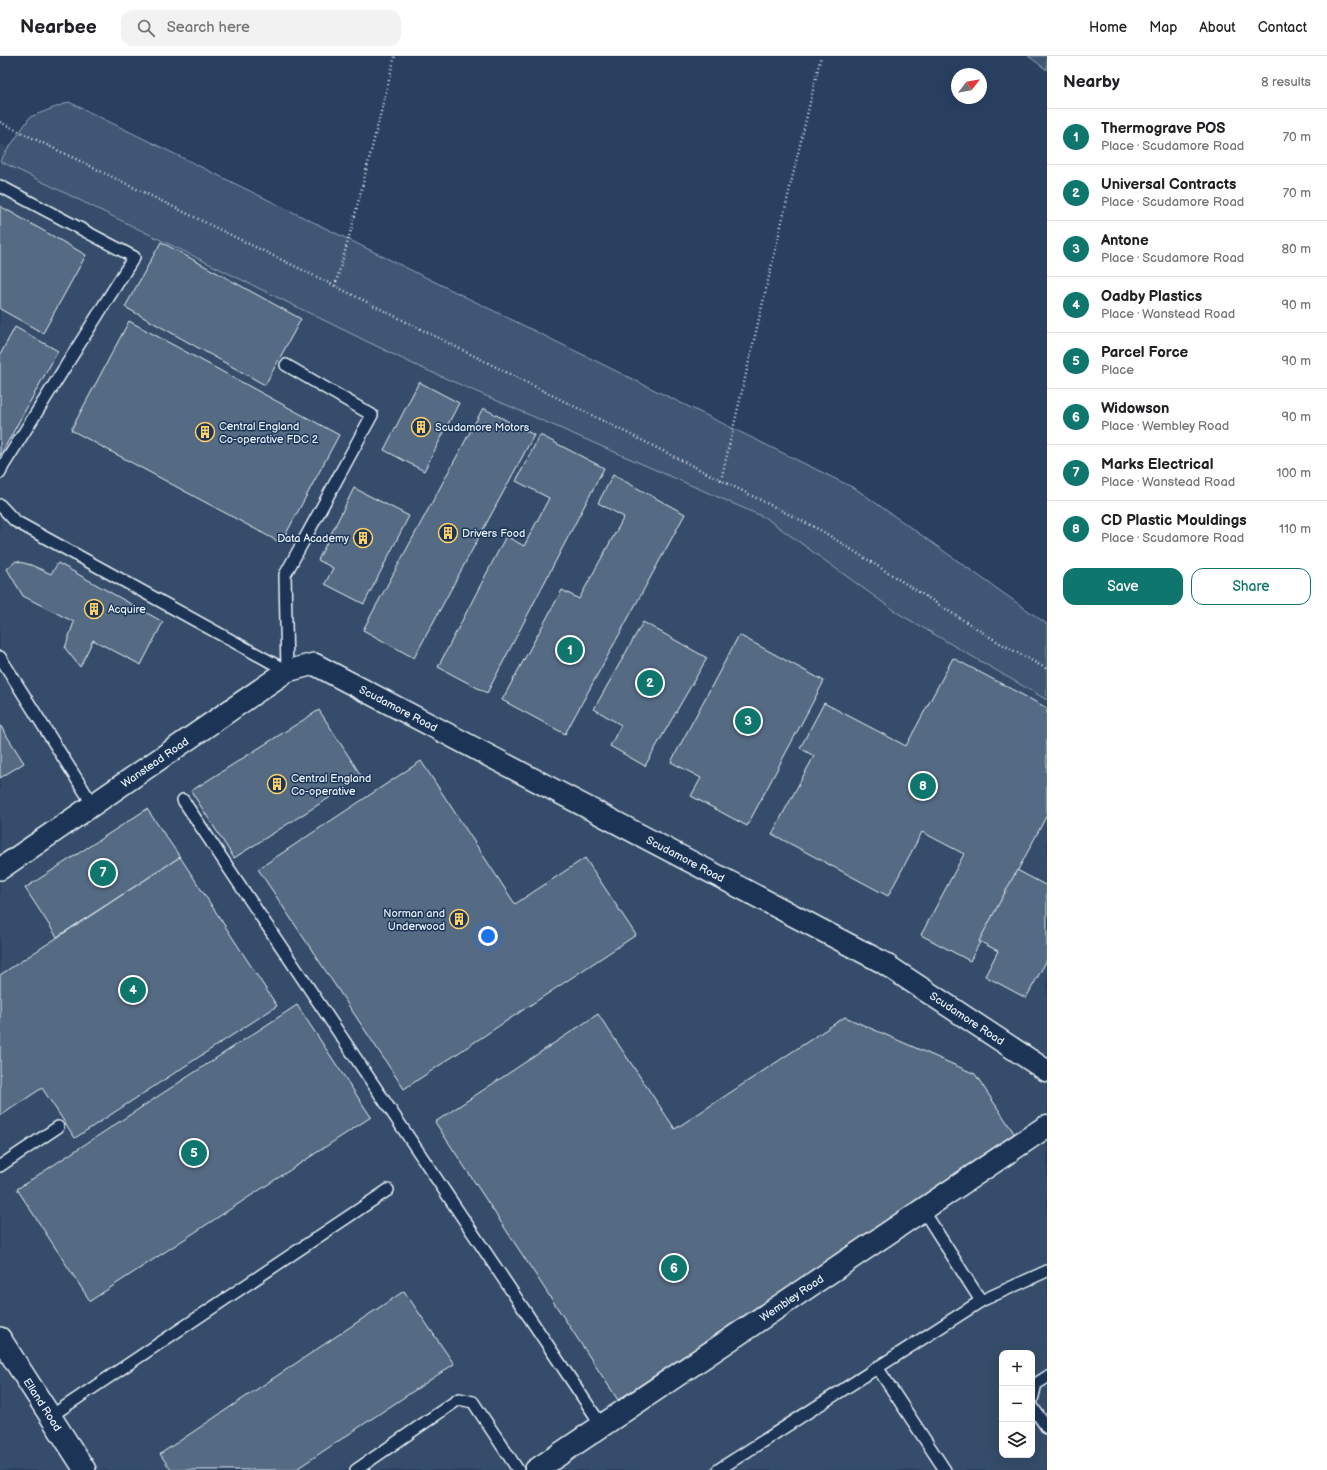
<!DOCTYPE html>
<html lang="en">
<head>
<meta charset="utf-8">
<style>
  body { margin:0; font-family:"Balsamiq Sans",sans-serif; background:#f2f2f2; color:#202124 }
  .controls { position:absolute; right:12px; bottom:12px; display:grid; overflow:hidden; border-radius:8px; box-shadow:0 4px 16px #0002 }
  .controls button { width:36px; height:36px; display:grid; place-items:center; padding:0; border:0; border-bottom:1px solid #e0e0e0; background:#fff; color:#202124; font:20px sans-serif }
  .compass { position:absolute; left:951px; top:12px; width:36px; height:36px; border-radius:50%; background:#fff; box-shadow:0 4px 16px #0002; rotate:59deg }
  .you { position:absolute; left:488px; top:880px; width:14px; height:14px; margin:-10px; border:3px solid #fff; border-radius:50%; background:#1a73e8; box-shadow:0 0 0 6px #1a73e833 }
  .badge { display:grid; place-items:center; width:26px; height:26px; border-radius:50%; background:#0f766e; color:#fff; font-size:13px; font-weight:700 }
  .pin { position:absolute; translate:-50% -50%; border:2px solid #fff; box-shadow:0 1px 4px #0006 }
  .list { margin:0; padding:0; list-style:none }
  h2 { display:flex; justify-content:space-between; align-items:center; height:52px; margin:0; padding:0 16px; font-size:17px }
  h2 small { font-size:13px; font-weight:400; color:#757577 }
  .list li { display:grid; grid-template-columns:26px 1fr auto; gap:12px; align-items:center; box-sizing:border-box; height:56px; padding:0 16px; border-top:1px solid #e0e0e0 }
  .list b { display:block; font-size:15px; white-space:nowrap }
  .list p { margin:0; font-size:13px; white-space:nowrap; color:#757577 }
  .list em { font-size:13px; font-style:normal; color:#757577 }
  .actions { display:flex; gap:8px; padding:12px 16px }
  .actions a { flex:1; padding:9px 0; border:1px solid #0f766e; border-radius:12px; text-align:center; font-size:14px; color:#0f766e }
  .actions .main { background:#0f766e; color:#fff }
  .icon { flex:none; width:22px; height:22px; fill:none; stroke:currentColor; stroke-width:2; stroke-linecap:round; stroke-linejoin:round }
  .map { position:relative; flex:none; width:1047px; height:1414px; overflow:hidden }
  header { display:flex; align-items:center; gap:24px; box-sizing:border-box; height:56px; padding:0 20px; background:#fff; border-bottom:1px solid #e0e0e0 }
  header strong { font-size:19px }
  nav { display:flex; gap:22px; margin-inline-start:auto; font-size:14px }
  .search { width:280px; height:36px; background:#f2f2f2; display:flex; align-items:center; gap:10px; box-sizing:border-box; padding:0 14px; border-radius:12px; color:#757577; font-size:15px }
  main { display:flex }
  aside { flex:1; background:#fff }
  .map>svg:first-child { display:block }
</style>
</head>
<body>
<header>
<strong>Nearbee</strong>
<div class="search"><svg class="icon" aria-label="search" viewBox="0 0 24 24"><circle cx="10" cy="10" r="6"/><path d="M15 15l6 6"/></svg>Search here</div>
<nav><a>Home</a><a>Map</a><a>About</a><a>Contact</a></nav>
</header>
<main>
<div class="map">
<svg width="1047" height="1414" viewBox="0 0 1047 1414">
  <rect width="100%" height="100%" fill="#294061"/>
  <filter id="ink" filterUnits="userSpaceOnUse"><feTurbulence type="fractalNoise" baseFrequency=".025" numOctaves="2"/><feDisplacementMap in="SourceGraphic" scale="8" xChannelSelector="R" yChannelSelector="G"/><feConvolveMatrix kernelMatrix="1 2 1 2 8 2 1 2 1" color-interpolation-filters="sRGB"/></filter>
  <g filter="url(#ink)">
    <!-- built -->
    <path fill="#364d6b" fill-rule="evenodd" d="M0,88L766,462L1047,638V1414H0ZM1002,1297H1032V1399H1002Z"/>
    <!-- green -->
    <g fill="#415774" stroke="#94a4b6">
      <path d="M1028,0H1047V14Z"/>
      <path d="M69,46L856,433L1047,568V644L896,556L766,462L415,309L0,105L30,61Z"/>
    </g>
    <!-- building -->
    <g fill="#556a83" stroke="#e8f1f8">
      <path d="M0,150L86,199L43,277L0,253Z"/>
      <path d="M161,186L301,263L265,329L125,251Z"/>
      <path d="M129,265L339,379L281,487L71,374Z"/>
      <path d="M15,271L58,295L0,400V299Z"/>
      <path d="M419,326L459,347L424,415L384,394Z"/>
      <path d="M483,352L534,379L414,602L363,574Z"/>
      <path d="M540,379L604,412L487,637L438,611L506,480L524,490L549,442L516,425Z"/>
      <path d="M613,419L685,458L565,678L502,644L562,534L579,543L624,461L598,447Z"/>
      <path d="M354,432L409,460L364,548L325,528L333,512L318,504Z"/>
      <path d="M16,505L31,509L51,518L58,507L163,566L141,609L93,584L80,611L65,592L74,566L23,540L7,513Z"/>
      <path d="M643,566L707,602L645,710L610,690L621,669L594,653Z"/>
      <path d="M739,579L824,625L747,770L691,740L701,722L671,706Z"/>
      <path d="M953,602L1047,652V759L970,905L921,879L964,798L922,776L888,840L772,778L814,700L800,692L824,647L906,690Z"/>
      <path d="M319,654L362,721L234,802L191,735Z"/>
      <path d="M0,669L24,707L0,722Z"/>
      <path d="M421,705L515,848L585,802L636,879L404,1033L258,813Z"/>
      <path d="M147,753L180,801L57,881L25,832Z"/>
      <path d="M180,801L277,950L75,1082L42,1032L0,1060V919Z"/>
      <path d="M1017,814L1047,830V904L1026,942L985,920L998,895L979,885Z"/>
      <path d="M297,949L371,1061L90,1245L17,1133Z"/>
      <path d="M598,958L675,1073L845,961L975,1018L1016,1080L618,1344L435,1066Z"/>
      <path d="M404,1235L454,1308L295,1414H171L160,1398Z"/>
    </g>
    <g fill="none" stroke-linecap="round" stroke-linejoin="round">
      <!-- service casing -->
      <g stroke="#e8f1f8" stroke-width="14">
        <g id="service">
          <path d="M0,130L134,201L3,410L0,417"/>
          <path d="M286,309L372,359L285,519L287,615"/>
          <path d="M0,449L15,465L287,615"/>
          <path d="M0,601L93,749"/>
          <path d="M183,744L602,1370"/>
          <path d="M0,1110L58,1071"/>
          <path d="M923,1154L981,1245"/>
          <path d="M877,1311L945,1414"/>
          <path d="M1032,1344L1036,1328L1047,1321"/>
          <path d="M1032,1350L1047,1372"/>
          <path d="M51,1360L388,1134"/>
          <path d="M356,1414L459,1343L473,1346L518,1414"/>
          <path d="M718,1414L981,1245L1047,1215"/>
        </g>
      </g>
      <!-- minor casing -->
      <g stroke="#e8f1f8" stroke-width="24">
        <g id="minor">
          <path id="s1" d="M0,813L287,615L314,608L882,906L1047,1015"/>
          <path id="s2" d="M0,1282L85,1414"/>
        </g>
      </g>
      <!-- tertiary casing -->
      <g stroke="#e8f1f8" stroke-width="25">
        <g id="tertiary">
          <path id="s3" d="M536,1414L1047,1070"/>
        </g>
      </g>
      <!-- path -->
      <g stroke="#e8f1f8" stroke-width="2.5" stroke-dasharray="1 3" stroke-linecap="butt">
        <path d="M0,66L335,230L822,475L998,586L1047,613"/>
        <path d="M335,230L353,167L395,0"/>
        <path d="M721,424L821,0"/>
      </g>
      <!-- service -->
      <use href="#service" stroke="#1d3557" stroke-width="11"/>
      <!-- minor -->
      <use href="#minor" stroke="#1d3557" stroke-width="21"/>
      <!-- tertiary -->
      <use href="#tertiary" stroke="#1d3557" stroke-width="22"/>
    </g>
  </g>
  <!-- icons -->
  <defs>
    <g id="building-ring" transform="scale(1)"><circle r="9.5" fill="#1d3557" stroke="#ffd166" stroke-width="1.5"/><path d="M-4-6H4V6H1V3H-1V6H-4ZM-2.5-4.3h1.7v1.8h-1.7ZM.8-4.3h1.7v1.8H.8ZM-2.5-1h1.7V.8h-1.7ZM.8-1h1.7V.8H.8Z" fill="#ffd166"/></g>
  </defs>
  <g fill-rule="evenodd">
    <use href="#building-ring" x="421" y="371"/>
    <use href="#building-ring" x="205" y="376"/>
    <use href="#building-ring" x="448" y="477"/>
    <use href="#building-ring" x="363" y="482"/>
    <use href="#building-ring" x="94" y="553"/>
    <use href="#building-ring" x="277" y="728"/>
    <use href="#building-ring" x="459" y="863"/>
  </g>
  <g text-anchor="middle" stroke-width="3" stroke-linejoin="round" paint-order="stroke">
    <!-- poi labels -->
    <g font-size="11" fill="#e8f1f8" stroke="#1d3557" text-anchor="start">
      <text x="219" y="374">Central England<tspan x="219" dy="13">Co-operative FDC 2</tspan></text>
      <text x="435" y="375">Scudamore Motors</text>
      <text x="462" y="481">Drivers Food</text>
      <text x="349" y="486" text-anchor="end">Data Academy</text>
      <text x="108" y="557">Acquire</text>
      <text x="291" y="726">Central England<tspan x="291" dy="13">Co-operative</tspan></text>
      <text x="445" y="861" text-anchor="end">Norman and<tspan x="445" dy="13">Underwood</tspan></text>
    </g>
    <!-- street labels -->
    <g font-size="11" fill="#e8f1f8" stroke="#1d3557">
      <text dy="4" stroke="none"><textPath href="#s1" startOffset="472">Scudamore Road</textPath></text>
      <text dy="4" stroke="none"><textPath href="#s1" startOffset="188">Wanstead Road</textPath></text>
      <text dy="4" stroke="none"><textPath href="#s1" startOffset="796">Scudamore Road</textPath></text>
      <text dy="4" stroke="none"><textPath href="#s1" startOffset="1120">Scudamore Road</textPath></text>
      <text dy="4" stroke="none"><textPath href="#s3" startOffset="308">Wembley Road</textPath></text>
      <text dy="4" stroke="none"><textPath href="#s2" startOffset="79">Elland Road</textPath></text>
    </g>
  </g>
</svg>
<div class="controls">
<button>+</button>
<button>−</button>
<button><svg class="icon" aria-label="layers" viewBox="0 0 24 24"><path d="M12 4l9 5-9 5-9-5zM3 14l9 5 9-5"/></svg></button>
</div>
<svg class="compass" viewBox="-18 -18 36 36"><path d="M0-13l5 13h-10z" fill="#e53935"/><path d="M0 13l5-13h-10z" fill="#757577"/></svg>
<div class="you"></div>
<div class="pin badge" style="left:570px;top:594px">1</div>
<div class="pin badge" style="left:650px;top:627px">2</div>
<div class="pin badge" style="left:748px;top:665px">3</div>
<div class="pin badge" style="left:133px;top:934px">4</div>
<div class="pin badge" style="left:194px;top:1097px">5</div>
<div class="pin badge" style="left:674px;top:1212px">6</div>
<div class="pin badge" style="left:103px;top:817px">7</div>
<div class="pin badge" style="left:923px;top:730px">8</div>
</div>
<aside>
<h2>Nearby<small>8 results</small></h2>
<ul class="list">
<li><span class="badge">1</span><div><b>Thermograve POS</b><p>Place · Scudamore Road</p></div><em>70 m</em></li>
<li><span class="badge">2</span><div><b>Universal Contracts</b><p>Place · Scudamore Road</p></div><em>70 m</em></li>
<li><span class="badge">3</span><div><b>Antone</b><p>Place · Scudamore Road</p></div><em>80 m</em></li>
<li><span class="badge">4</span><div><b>Oadby Plastics</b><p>Place · Wanstead Road</p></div><em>90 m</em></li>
<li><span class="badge">5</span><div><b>Parcel Force</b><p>Place</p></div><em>90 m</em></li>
<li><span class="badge">6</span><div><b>Widowson</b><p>Place · Wembley Road</p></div><em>90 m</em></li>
<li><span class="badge">7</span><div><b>Marks Electrical</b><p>Place · Wanstead Road</p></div><em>100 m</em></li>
<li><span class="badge">8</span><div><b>CD Plastic Mouldings</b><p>Place · Scudamore Road</p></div><em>110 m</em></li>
</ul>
<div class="actions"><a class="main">Save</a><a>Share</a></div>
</aside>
</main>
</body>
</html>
